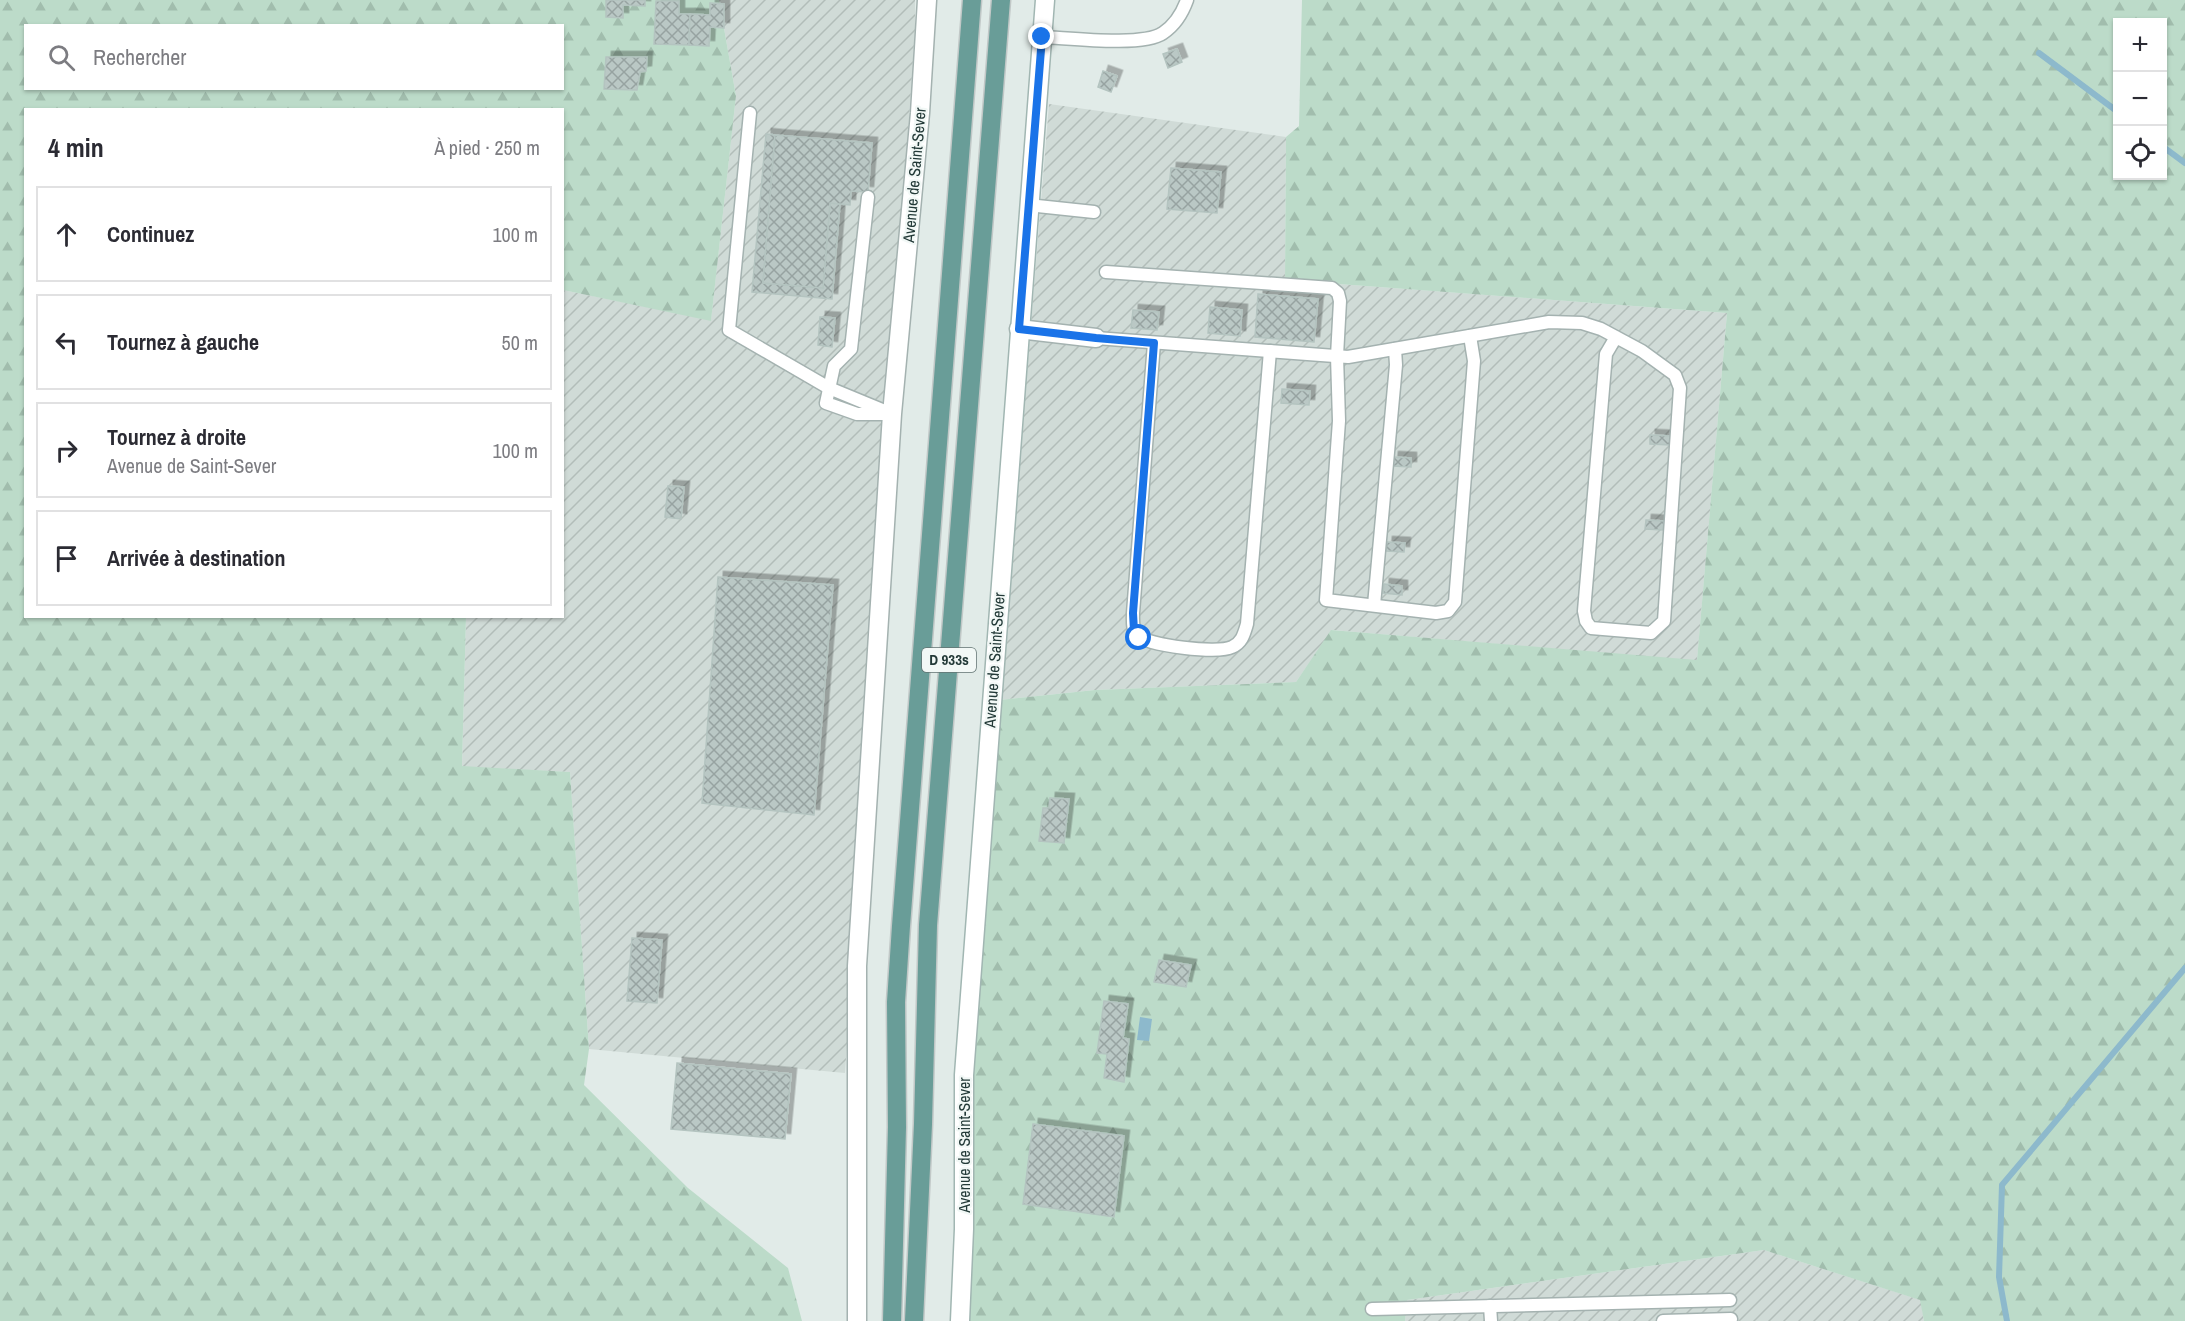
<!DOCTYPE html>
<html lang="fr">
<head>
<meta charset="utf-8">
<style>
  body { margin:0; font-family:"Archivo Narrow",sans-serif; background:#f2f2f3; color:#2b2b33 }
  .controls { position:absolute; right:18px; top:18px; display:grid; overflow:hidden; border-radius:0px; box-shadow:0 2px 4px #0004 }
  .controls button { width:54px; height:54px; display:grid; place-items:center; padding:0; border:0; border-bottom:2px solid #e1e1e2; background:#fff; color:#2b2b33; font:30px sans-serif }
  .stop { position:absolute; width:18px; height:18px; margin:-14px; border:4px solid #1a73e8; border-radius:50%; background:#fff }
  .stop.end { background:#1a73e8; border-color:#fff; box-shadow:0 2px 6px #0008 }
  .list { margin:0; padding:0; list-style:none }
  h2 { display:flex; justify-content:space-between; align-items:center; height:78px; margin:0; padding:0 24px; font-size:26px }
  h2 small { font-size:20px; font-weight:400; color:#7c7c81 }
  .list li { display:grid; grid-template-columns:39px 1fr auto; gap:18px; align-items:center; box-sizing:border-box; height:96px; margin:0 12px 12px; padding:0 12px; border:2px solid #e1e1e2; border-radius:0px }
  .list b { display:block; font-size:22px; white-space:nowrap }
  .list p { margin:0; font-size:20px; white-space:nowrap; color:#7c7c81 }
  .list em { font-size:20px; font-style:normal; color:#7c7c81 }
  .icon { flex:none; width:33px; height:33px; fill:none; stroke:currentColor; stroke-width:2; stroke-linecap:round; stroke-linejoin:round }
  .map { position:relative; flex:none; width:2185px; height:1321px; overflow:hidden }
  .search { position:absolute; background:#fff; box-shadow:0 2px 4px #0004; left:24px; top:24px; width:540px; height:66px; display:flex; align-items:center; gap:15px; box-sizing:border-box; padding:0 21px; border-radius:0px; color:#7c7c81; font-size:22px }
  .panel { position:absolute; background:#fff; box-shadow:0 2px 4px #0004; left:24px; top:108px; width:540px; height:510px; border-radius:0px }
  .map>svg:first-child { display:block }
</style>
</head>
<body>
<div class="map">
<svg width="2185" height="1321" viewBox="0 0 2185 1321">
  <defs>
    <pattern id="industrial-furrows" width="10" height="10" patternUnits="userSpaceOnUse" patternTransform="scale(1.5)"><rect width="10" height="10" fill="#d0dbd7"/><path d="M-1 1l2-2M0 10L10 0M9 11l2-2" fill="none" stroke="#b2bdb9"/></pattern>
    <pattern id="forest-firs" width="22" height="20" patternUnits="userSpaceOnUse" patternTransform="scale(1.5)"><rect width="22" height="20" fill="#bcdbc9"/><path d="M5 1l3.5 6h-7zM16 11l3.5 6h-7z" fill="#a1bdad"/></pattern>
    <pattern id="building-cross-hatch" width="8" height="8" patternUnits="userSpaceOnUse" patternTransform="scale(1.5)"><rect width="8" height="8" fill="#bac8c5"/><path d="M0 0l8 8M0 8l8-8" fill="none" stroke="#97a3a1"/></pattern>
    <filter id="shadow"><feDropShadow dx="5.5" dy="-5.5" stdDeviation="0" flood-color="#0004"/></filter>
  </defs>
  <rect width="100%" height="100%" fill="#e1ebe8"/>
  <!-- industrial -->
  <g fill="url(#industrial-furrows)">
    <path d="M719,0H915V29L845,1073L589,1049L570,772L462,767L466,617L562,616L563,290L711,320L736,96Z"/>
    <path d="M1049,104L1286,137L1285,280L1727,313L1697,661L1332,630L1296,682L1095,690L1000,700Z"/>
    <path d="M1764,1250L1921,1300L1924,1321H1405L1407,1300Z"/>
  </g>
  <!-- forest -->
  <g fill="url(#forest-firs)" fill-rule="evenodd">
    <path d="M0,0H719L736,96L711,321L563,290L562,110H26V616L466,617L462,766L570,772L589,1049L584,1085L688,1188L788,1268L802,1321H0ZM26,26H562V88H26Z"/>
    <path d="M1302,0H2185V1321H1924L1920,1300L1764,1250L1407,1300L1405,1321H956L969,1115L1000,700L1095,690L1296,682L1331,630L1697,660L1727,313L1285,280L1286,137L1299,126ZM2118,22H2162V176H2118Z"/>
  </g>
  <!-- water -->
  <path fill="#8db9cc" d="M1140,1017L1152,1019L1149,1041L1137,1040Z"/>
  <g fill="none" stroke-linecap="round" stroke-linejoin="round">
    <!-- stream -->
    <g stroke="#8db9cc" stroke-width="6">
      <path d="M2039,53L2118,112"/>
      <path d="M2162,146L2185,163"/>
      <path d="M2007,1321L1999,1277L2002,1185L2185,968"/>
    </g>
  </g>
  <!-- building -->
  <g fill="url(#building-cross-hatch)" stroke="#b4c4c0" stroke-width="1.5" filter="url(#shadow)">
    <path d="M606,0H645V6L623,5V18L606,17Z"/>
    <path d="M656,1H679V14H690L689,45L654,44Z"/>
    <path d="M710,3L724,4V28L710,27L709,46L689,45L690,14L710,15Z"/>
    <path d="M1177,49L1182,62L1168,68L1163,54Z"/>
    <path d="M606,57H647L646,71L640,72L637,90L604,89Z"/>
    <path d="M1103,71L1117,76L1111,92L1098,87Z"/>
    <path d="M766,134L775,135L763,283L823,288L830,203L840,204L832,299L752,292Z"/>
    <path d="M775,135L872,143L868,192L851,191L850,205L830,203L823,288L763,283Z"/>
    <path d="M1171,168L1221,172L1217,213L1167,209Z"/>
    <path d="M1258,294L1318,299L1314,342L1255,337Z"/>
    <path d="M1210,307L1242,310L1240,336L1208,333Z"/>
    <path d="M1133,310L1159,312L1157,330L1131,328Z"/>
    <path d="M820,317L835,318L832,347L818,345Z"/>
    <path d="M1282,389L1310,391L1309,405L1281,403Z"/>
    <path d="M1650,435L1671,436L1670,445L1650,444Z"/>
    <path d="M1393,457L1411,458V467L1392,466Z"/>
    <path d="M668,486L684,487L681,519L665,517Z"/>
    <path d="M1646,520L1664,521L1663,530L1645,529Z"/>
    <path d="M1387,542L1405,543L1404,552L1386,551Z"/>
    <path d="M718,577L833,585L814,815L702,803Z"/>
    <path d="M1384,584L1402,586V595L1383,593Z"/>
    <path d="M1050,798L1069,799L1064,843L1039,841L1043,808H1049Z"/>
    <path d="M632,938L662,940L657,1003L627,1001Z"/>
    <path d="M1159,960L1191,965L1186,987L1154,982Z"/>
    <path d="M1104,1001L1128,1004L1123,1038L1129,1039L1124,1082L1104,1078L1107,1054L1097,1053Z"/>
    <path d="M677,1063L791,1074L785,1139L671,1129Z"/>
    <path d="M1033,1124L1124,1136L1114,1217L1023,1204Z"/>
  </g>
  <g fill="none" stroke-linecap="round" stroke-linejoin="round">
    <!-- lane casing -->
    <g stroke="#a4b2b0" stroke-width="15">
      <g id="lane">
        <path d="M1043,37C1069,38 1143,47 1163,33C1175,25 1182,14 1187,0"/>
        <path d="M750,113L729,330L829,388L892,414"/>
        <path d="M868,197L851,349L834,366L826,403L857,414H888"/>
        <path d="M1028,205L1094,212"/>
        <path d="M1106,272L1332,288L1338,293L1340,301L1337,356L1339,421L1326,600L1436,613L1448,611L1455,602L1474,361L1470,336"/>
        <path d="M1096,338L1348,357L1549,322L1582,323L1601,329L1642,351L1675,375L1680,388L1664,621L1651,633L1591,628L1586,621L1584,611L1606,354L1616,337"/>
        <path d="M1154,343L1133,613C1133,621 1132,629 1137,635C1148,646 1218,654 1232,647C1242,643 1244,634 1247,624L1270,351"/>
        <path d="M1374,605L1396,365L1395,349"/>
        <path d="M1490,1306L1491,1321"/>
        <path d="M1372,1309L1730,1300"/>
        <path d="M1663,1321L1731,1319"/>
      </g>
    </g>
    <!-- street casing -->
    <g stroke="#a4b2b0" stroke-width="21">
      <g id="street">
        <path d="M1019,329L1096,338"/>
        <path d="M857,1321V966L892,414L920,113L927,0"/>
      </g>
    </g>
    <!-- secondary casing -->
    <g stroke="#a1b6b2" stroke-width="21">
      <path id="secondary" d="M960,1321L964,1229V1075L1045,0"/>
    </g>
    <!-- primary casing -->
    <g stroke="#c1c8c7" stroke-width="21">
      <g id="primary">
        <path d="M892,1321L897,1127L896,1002L901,926L972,0"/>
        <path d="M914,1321L923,1124L928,925L1001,0"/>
      </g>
    </g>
    <!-- lane -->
    <use href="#lane" stroke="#fff" stroke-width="12"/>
    <!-- street -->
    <use href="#street" stroke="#fff" stroke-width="18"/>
    <!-- secondary -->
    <use href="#secondary" stroke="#fff" stroke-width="18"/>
    <!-- primary -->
    <use href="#primary" stroke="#699d98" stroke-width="18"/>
  </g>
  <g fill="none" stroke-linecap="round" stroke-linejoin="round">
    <!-- route -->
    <path stroke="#1a73e8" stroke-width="8" d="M1042,37L1019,329L1096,338L1154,343L1133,613L1134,631L1139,638"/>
  </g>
  <g text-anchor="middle" stroke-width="4.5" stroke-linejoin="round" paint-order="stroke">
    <!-- shield labels -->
    <rect fill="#f2f8f6" stroke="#617371" stroke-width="1.5" x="922" y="648" width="54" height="24" rx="4.5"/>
    <g font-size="15" font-weight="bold" fill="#233a38">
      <text x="949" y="665">D 933s</text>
    </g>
    <!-- street labels -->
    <g font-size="16" fill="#233a38" stroke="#f2f8f6">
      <text transform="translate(914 175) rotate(-85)" y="6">Avenue de Saint-Sever</text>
      <text transform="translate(994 660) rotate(-86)" y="6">Avenue de Saint-Sever</text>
      <text transform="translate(964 1145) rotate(-90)" y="6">Avenue de Saint-Sever</text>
    </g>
  </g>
</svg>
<div class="controls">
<button>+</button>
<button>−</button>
<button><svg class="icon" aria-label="locate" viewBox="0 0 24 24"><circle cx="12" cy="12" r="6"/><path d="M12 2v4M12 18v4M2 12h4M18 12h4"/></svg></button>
</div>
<div class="stop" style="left:1139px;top:638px"></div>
<div class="stop end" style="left:1042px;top:37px"></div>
<div class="search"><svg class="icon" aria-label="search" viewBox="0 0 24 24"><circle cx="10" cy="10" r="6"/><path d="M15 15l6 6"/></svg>Rechercher</div>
<section class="panel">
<h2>4 min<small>À pied · 250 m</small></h2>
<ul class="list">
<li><svg class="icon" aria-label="ahead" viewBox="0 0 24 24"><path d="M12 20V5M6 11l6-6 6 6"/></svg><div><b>Continuez</b></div><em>100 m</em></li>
<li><svg class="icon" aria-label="left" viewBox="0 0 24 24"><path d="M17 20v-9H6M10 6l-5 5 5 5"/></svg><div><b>Tournez à gauche</b></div><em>50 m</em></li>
<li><svg class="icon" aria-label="right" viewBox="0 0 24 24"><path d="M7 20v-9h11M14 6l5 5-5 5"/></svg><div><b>Tournez à droite</b><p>Avenue de Saint-Sever</p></div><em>100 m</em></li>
<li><svg class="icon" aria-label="arrive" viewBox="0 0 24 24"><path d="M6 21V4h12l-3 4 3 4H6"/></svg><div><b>Arrivée à destination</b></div></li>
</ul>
</section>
</div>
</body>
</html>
